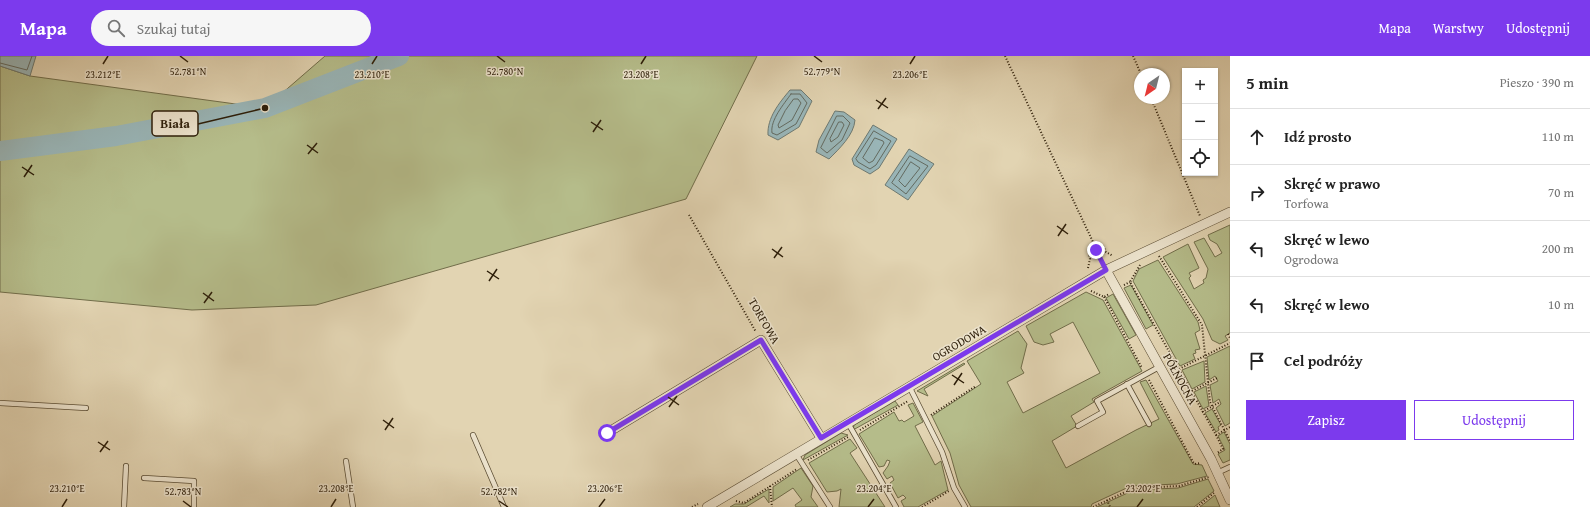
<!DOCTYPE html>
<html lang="pl">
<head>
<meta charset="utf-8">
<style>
  body { margin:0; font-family:"Gentium Book Plus",serif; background:#f6f6f6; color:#222 }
  .controls { position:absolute; right:12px; top:12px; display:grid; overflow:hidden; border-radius:0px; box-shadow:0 1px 3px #0004 }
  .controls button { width:36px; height:36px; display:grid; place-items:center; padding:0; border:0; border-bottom:1px solid #e0e0e0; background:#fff; color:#222; font:20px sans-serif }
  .compass { position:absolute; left:1134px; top:12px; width:36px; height:36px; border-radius:50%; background:#fff; box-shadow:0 1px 3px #0004; rotate:215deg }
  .stop { position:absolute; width:12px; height:12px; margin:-9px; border:3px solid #7c3aed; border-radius:50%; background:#fff }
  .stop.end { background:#7c3aed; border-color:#fff; box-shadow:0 1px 4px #0008 }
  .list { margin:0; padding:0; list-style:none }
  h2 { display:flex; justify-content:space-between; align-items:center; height:52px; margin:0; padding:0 16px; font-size:17px }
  h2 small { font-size:13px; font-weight:400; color:#767676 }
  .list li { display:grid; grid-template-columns:26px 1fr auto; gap:12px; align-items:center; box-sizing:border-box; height:56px; padding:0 16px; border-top:1px solid #e0e0e0 }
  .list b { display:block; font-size:15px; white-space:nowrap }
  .list p { margin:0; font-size:13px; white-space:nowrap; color:#767676 }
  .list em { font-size:13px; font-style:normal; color:#767676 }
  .actions { display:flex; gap:8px; padding:12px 16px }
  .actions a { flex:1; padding:9px 0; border:1px solid #7c3aed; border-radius:0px; text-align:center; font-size:14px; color:#7c3aed }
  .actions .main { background:#7c3aed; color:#fff }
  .icon { flex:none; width:22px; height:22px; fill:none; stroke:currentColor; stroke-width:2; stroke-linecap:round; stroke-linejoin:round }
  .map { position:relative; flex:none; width:1230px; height:451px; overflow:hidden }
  header { display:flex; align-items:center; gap:24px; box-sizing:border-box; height:56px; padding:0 20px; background:#7c3aed; color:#fff }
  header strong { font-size:19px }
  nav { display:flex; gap:22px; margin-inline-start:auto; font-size:14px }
  .search { width:280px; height:36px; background:#f6f6f6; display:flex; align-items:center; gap:10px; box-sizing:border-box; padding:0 14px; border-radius:22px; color:#767676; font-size:15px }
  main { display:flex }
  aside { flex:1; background:#fff }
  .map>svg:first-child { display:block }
</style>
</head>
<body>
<header>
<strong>Mapa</strong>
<div class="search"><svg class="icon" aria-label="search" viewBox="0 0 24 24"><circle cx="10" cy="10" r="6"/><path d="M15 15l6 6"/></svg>Szukaj tutaj</div>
<nav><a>Mapa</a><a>Warstwy</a><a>Udostępnij</a></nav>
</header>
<main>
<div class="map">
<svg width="1230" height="451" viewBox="0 0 1230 451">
  <rect width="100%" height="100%" fill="#e2d4b2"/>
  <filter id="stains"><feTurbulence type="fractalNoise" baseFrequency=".005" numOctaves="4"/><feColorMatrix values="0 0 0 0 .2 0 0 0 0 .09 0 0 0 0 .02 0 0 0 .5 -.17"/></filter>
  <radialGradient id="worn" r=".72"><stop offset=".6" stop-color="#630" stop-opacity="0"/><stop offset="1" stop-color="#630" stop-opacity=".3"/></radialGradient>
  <!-- green -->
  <g fill="#b5bc8a" stroke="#716d4a">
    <path d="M325,0H757L686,143L316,249L192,254L0,236V10L30,20L265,52Z"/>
    <path d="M1230,169V277L1225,280L1228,284L1220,288L1212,284L1203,263L1163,201L1188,188L1199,212L1189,217L1191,220L1189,222L1194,233L1204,227L1203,224L1206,222L1208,213L1194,186L1204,182L1215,201L1222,197L1217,188L1210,184L1208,179Z"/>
    <path d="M1158,204L1198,266L1200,274L1195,277L1200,293L1195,294L1196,297L1193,298L1195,303L1180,310L1133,225L1139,213Z"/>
    <path d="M1131,229L1153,269L1146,273L1124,232Z"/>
    <path d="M1086,236L1103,244L1142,315L1092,343L1094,346L1071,360L1077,370L1052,385L1066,412L1136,374L1159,363L1140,326L1146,324L1193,408L1202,409L1207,420L1177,428L1131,430L1092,448L1091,451H971L959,429L950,397L932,360L981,328L967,305L1018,275L1027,288L1021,312L1024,317L1007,326L1023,357L1100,317L1073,266L1050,278L1054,286L1043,289L1034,286L1026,270Z"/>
    <path d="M1113,238L1136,279L1129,283L1106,242Z"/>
    <path d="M1230,290V367L1225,370L1216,352L1221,348L1219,343L1213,347L1210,329L1218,325L1215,320L1209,324L1207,301Z"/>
    <path d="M1204,305L1205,326L1192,333L1182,314Z"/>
    <path d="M964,307L965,308L924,333L928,340L917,335Z"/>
    <path d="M1206,330L1209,350L1203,353L1194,336Z"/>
    <path d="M895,345L898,349L853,374L854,369Z"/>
    <path d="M913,347L923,366L915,370L935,409L941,405L948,434L918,451H904L901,445L906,442L903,439L898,442L890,427L894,424L892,420L887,423L883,417L888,410L890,405L887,404L884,410L879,411L859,378L894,356L899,365L902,364L904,366L914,360L908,349Z"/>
    <path d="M1212,353L1221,369L1218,371L1219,374L1216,376L1205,357Z"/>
    <path d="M1224,376L1230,388V404L1223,407L1218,398L1225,394L1218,380Z"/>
    <path d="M841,377L848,379L803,404L805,399Z"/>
    <path d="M850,383L857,392L850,397L885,451H839L841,433L837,435L827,436L809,407Z"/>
    <path d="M801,412L813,430L811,441L818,451H796L795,449L802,444L793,432L773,445V431Z"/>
    <path d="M1208,423L1214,435L1194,451H1097L1134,434L1178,432Z"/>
    <path d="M769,433V447L764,440L746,451H730L735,448H744Z"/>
    <path d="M1215,439L1220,451H1200Z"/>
  </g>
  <!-- water -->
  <g fill="#99b5b7" stroke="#6e7971">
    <path d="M0,0H36L30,20L0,10Z"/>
    <path d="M790,34H801L812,45L799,71L778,84L768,79C767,62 779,47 790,34Z"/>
    <path d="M835,55L844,56L855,64C854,79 839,93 829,103L816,96L819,84Z"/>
    <path d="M873,69L897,83L879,112L870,118L854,109L852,103Z"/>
    <path d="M909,93L934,108L908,144L885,129Z"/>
  </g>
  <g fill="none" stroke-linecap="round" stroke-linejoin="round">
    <!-- shore -->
    <g stroke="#636a60" stroke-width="1">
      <path d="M0,7L27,14L32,0"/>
      <path d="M791,38H800L807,47L796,68L777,79L772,77C770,64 784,48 791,38Z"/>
      <path d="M794,43H798L801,47L792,64L779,72L778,69L785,55Z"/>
      <path d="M837,60H843L850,67L842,84L827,97L821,92Z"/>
      <path d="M839,66H842L844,69L838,81L831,86L830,83Z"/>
      <path d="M874,75L891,85L876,109L870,113L858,106L856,103Z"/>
      <path d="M875,82L883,85L884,87L873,105L869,107L863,102Z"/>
      <path d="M910,100L928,110L906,138L892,127Z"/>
      <path d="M911,106L920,112L905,131L899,125Z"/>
    </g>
    <!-- river -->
    <path stroke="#99b5b7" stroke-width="20" d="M0,95L116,80L265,52L399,0"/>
    <!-- service casing -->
    <g stroke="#5a4c33" stroke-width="6">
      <g id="service">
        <path d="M1127,328L1149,368"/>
        <path d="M909,330L942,396L954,432L965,451"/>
        <path d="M0,347L86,352"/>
        <path d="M848,367L896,451"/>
        <path d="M1078,370L1103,356L1097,345L1159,311"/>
        <path d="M473,379L504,451"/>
        <path d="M796,398L830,451"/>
        <path d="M346,405L353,451"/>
        <path d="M1217,417L1230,411"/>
        <path d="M144,422L194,425V451"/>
        <path d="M124,451L126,410"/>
      </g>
    </g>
    <!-- minor casing -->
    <g stroke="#5a4c33" stroke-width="10">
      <g id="minor">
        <path d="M1106,214L1211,403L1230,444"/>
        <path d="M607,377L761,284L821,382"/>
        <path d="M707,451L1106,214L1230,156"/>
      </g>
    </g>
    <!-- path -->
    <g stroke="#2d1e09" stroke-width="2" stroke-dasharray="1 2" stroke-linecap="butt">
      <path d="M1005,0L1102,205"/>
      <path d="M1133,0L1141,18"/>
      <path d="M1151,42L1200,160"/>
      <path d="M689,159L756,276"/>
      <path d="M1159,200L1202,269L1210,346L1230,385"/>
      <path d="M1140,209L1130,226L1216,379L1223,393L1217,397"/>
      <path d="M1088,212L1090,203L1089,199L1103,190L1106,196L1113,200"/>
      <path d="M1124,229L1130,226"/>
      <path d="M1091,235L1104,241L1109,238"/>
      <path d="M1104,241L1142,312"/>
      <path d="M1228,278L1230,282"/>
      <path d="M1179,313L1230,287"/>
      <path d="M1149,324L1193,406L1195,408L1201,407"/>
      <path d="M1192,335L1217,322"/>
      <path d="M1202,356L1220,346"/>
      <path d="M931,359L976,330"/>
      <path d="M860,374L908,345"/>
      <path d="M1216,379L1230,371"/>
      <path d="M808,404L848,381"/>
      <path d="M770,430L772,451"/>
      <path d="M1107,444L1110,451"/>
      <path d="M736,445L744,447L797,413"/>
      <path d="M692,451L698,448"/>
      <path d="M922,451L949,435"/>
      <path d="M1093,451L1134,432L1179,430L1209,421"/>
      <path d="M1197,451L1215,436"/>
    </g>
    <!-- service -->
    <use href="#service" stroke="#ece3cd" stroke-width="4.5"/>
    <!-- minor -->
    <use href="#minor" stroke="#ece3cd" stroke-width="9"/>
  </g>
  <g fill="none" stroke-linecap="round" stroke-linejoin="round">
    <!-- route -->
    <path stroke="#7c3aed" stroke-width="5" d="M607,377L761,284L821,382L1106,214L1096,194"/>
  </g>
  <!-- ticks -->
  <path fill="none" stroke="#2d1e09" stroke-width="1.5" d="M180,0L188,6M497,0L505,6M814,0L822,6M103,8L108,0M372,8L377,0M641,8L646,0M910,8L915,0M876,44L888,52M878,53L886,42M591,66L603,74M593,76L601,64M307,89L318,97M308,98L317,87M22,111L34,119M24,121L32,109M1057,170L1068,178M1058,180L1066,168M772,193L783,201M774,202L782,191M487,215L499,223M489,225L497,213M203,237L214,245M204,247L212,236M952,319L964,327M954,329L962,317M668,341L679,349M669,351L677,340M383,364L394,372M385,374L393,362M98,386L110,394M100,396L108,385M183,445L191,451M499,445L508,451M62,451L67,443M331,451L336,443M599,451L605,443M868,451L874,443M1137,451L1143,443"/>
  <g text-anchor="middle" stroke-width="3" stroke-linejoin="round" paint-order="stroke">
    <!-- street labels -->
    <g font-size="12" fill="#2d1e09" stroke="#ece3cd">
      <text transform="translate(764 265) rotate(60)" y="4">TORFOWA</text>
      <text transform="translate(959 287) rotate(-30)" y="4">OGRODOWA</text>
      <text transform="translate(1180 323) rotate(61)" y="4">PÓŁNOCNA</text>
    </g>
  </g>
  <g font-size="10" text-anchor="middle" fill="#2d1e09" stroke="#ece3cd" stroke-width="3" stroke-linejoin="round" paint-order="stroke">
    <text x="822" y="19">52.779°N</text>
    <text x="188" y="19">52.781°N</text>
    <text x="505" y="19">52.780°N</text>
    <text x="103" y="22">23.212°E</text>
    <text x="372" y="22">23.210°E</text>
    <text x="641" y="22">23.208°E</text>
    <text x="910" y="22">23.206°E</text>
    <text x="67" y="436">23.210°E</text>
    <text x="336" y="436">23.208°E</text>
    <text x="605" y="436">23.206°E</text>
    <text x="874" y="436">23.204°E</text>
    <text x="1143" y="436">23.202°E</text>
    <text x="183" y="439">52.783°N</text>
    <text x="499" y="439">52.782°N</text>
  </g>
  <!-- callouts -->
  <path fill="none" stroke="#2d1e09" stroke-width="1.5" d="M265 52L198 68"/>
  <circle fill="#2d1e09" stroke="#ece3cd" stroke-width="1.5" cx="265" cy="52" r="4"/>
  <rect fill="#ece3cd" stroke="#2d1e09" stroke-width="1.5" x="152" y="55" width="46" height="25" rx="4"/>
  <g font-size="13" text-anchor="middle" font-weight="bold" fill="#2d1e09">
    <text x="175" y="72">Biała</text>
  </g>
  <rect width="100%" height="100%" filter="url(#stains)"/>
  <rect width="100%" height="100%" fill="url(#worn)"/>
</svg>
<div class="controls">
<button>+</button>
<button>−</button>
<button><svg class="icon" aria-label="locate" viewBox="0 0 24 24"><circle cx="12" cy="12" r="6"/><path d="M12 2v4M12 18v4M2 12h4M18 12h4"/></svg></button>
</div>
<svg class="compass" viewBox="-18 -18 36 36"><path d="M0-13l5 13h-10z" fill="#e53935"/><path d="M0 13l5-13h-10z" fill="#767676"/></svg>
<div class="stop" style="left:607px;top:377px"></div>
<div class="stop end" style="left:1096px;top:194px"></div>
</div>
<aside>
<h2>5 min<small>Pieszo · 390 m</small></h2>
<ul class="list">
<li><svg class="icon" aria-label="ahead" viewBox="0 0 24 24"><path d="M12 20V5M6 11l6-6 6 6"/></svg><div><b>Idź prosto</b></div><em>110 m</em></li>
<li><svg class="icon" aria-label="right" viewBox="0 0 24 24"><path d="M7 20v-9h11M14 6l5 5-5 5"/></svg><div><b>Skręć w prawo</b><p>Torfowa</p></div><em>70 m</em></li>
<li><svg class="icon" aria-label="left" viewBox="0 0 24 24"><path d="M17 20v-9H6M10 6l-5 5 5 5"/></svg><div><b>Skręć w lewo</b><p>Ogrodowa</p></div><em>200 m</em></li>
<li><svg class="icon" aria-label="left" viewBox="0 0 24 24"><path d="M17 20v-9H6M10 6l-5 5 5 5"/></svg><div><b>Skręć w lewo</b></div><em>10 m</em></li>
<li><svg class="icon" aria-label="arrive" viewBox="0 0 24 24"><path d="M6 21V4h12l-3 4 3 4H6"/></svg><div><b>Cel podróży</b></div></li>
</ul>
<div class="actions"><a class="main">Zapisz</a><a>Udostępnij</a></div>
</aside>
</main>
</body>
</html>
